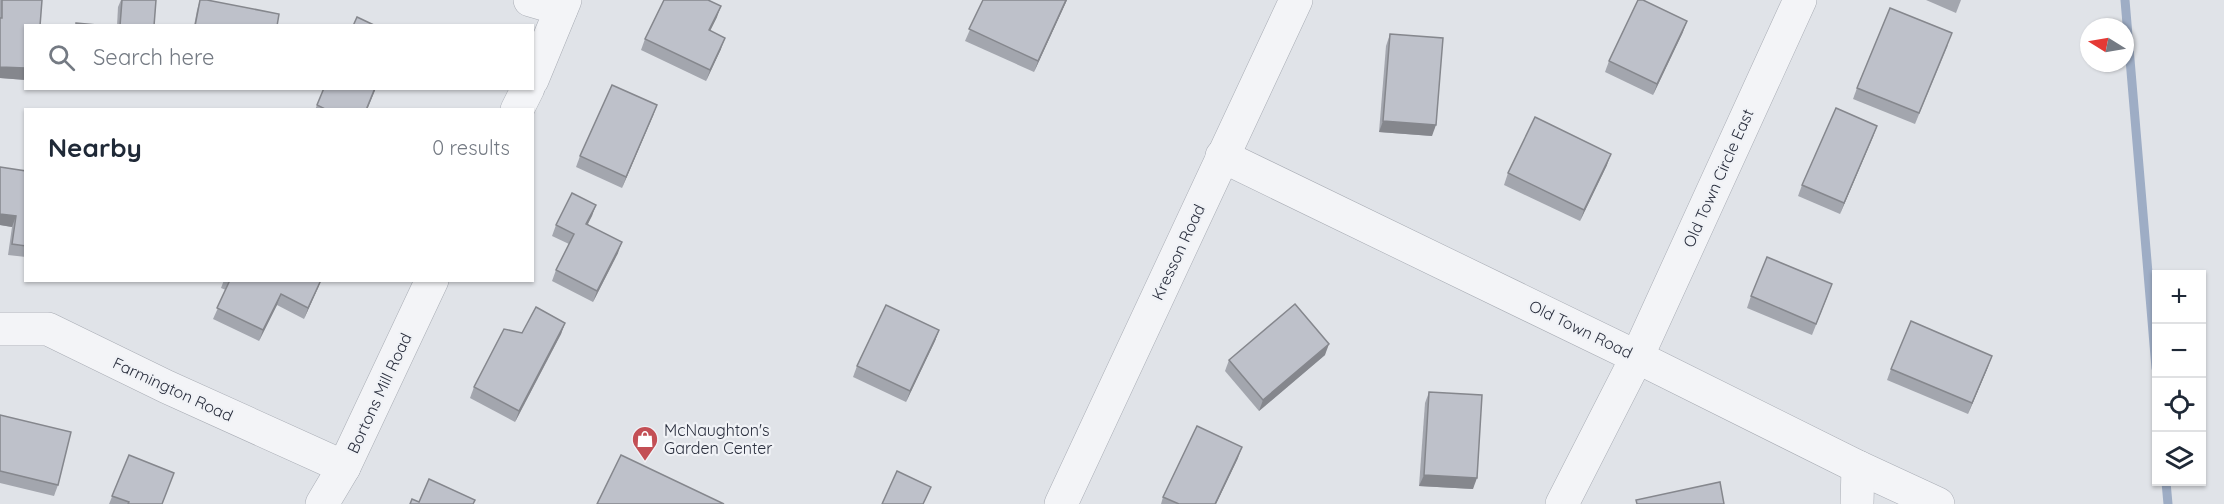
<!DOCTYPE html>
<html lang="en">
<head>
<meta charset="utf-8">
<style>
  body { margin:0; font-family:Quicksand,sans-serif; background:#f6f6f7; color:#1f2937 }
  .controls { position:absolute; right:18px; bottom:18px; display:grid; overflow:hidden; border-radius:0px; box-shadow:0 2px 4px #0004 }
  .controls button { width:54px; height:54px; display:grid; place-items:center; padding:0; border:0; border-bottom:2px solid #e0e1e3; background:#fff; color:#1f2937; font:30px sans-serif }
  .compass { position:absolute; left:2080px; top:18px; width:54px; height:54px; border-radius:50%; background:#fff; box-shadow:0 2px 4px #0004; rotate:281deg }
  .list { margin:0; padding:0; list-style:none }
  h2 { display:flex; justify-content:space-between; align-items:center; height:78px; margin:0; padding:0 24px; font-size:26px }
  h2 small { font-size:20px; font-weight:400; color:#747a83 }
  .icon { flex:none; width:33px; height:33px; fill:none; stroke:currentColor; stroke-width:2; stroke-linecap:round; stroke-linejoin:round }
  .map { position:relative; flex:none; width:2224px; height:504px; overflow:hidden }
  .search { position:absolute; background:#fff; box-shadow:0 2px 4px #0004; left:24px; top:24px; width:510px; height:66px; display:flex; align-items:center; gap:15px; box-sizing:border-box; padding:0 21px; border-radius:0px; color:#747a83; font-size:22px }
  .panel { position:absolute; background:#fff; box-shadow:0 2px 4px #0004; left:24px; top:108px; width:510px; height:174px; border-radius:0px }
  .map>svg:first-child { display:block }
</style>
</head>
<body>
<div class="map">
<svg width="2224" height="504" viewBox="0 0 2224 504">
  <rect width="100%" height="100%" fill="#e0e3e8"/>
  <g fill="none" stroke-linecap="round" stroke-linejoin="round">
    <!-- stream -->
    <g stroke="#9eadc5" stroke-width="9">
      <path d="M2125,0L2156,368"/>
      <path d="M2166,482L2168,504"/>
    </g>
    <!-- minor casing -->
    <g stroke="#a9adb5" stroke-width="34">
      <g id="minor">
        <path d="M530,0L561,9"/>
        <path d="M532,80L565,0"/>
        <path d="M517,110L528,88"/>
        <path d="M1222,156L1637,357L1858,467L1938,504"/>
        <path d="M0,329H48L167,387L344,467"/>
        <path d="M322,504L344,467L432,280"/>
        <path d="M1562,504L1637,357L1800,0"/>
        <path d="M1857,504L1858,467"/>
      </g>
    </g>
    <!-- tertiary casing -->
    <g stroke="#a9adb5" stroke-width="34">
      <path id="tertiary" d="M1061,504L1296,0"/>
    </g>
    <!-- minor -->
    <use href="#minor" stroke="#f3f4f7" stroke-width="33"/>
    <!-- tertiary -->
    <use href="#tertiary" stroke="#f3f4f7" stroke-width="33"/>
  </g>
  <!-- wall -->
  <g fill="#a3a6ae">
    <path d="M0,0H42L26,26V80L0,78Z"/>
    <path d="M121,0H156L154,26H117L118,7Z"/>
    <path d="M200,0L277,26H194L197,10Z"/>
    <path d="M983,0H1067L1034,72L965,41Z"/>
    <path d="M1926,0H1961L1956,13Z"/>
    <path d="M717,17L710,31L721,49L706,81L641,50L645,39Z"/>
    <path d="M1683,32L1653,95L1605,72L1609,61Z"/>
    <path d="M1390,34L1432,136L1379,132L1386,46Z"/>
    <path d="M1948,45L1915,124L1853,99L1857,88Z"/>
    <path d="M317,105L367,110H315Z"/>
    <path d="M657,105L622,188L576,167L580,156Z"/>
    <path d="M1877,126L1840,214L1798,196L1802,185Z"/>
    <path d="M1607,165L1580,221L1504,185L1508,173Z"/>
    <path d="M0,167L26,171V257L8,255L12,227L0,225Z"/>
    <path d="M596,205L588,224L618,253L593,302L552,281L556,270L569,244L552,236L556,225Z"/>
    <path d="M224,280H321L304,319L277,305L259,341L213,319L226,290L221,288Z"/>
    <path d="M1828,295L1812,335L1747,308L1751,296Z"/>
    <path d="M565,323L561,334L515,422L470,398L474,387L522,333Z"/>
    <path d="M939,330L935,341L906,402L853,377L857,366Z"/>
    <path d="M1325,355L1259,411L1225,371L1229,360Z"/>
    <path d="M1988,367L1968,414L1887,380L1891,369Z"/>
    <path d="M1429,392L1473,489L1419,486L1425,403Z"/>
    <path d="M0,415L58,485L54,496L0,483Z"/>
    <path d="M129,455L162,504H109Z"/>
    <path d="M1238,458L1216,504H1161L1163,497Z"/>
  </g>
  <!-- shaded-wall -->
  <g fill="#85878d">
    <path d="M1066,0H1067L1034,72L1038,61Z"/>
    <path d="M721,6L717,17L705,41L709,30Z"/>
    <path d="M1687,21L1683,32L1653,95L1657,84Z"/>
    <path d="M725,38L721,49L706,81L710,70Z"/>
    <path d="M0,67L26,68V80L0,78Z"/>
    <path d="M375,88H376L367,110H366Z"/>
    <path d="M657,105L653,116L622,188L626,177Z"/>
    <path d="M1383,121L1436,125L1432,136L1379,132Z"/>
    <path d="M1877,126L1873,137L1840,214L1844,203Z"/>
    <path d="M1611,154L1607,165L1580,221L1584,210Z"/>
    <path d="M596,205L592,216L582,235L586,224Z"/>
    <path d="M0,214L16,216L12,227L0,225Z"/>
    <path d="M622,242L618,253L593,302L597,291Z"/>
    <path d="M321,280L318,288L304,319L308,308Z"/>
    <path d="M281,294L277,305L259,341L263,330Z"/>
    <path d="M565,323L561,334L515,422L519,411Z"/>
    <path d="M939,330L935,341L906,402L910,391Z"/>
    <path d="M1329,344L1325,355L1259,411L1263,400Z"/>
    <path d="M1992,356L1988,367L1968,414L1972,403Z"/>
    <path d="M1242,447L1238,458L1216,504H1215Z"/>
    <path d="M1424,475L1477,478L1473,489L1419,486Z"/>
  </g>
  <!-- building -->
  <g fill="#bec1ca" stroke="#85878d" stroke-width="1.5">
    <path d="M2,0H42L40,26H26V68L0,67V18H2Z"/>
    <path d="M122,0H156L154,26H120Z"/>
    <path d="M200,0H207L279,14L277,26H195Z"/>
    <path d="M664,0H708L721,6L709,30L725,38L710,70L645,39Z"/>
    <path d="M983,0H1066L1038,61L969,29Z"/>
    <path d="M1638,0H1643L1687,21L1657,84L1609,61Z"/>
    <path d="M1890,8L1952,33L1919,113L1857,88Z"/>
    <path d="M357,17L376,26H353Z"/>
    <path d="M76,23L108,26H76Z"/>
    <path d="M1390,34L1443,38L1436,125L1383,121Z"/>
    <path d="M612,85L657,105L626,177L580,156Z"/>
    <path d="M324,88H375L366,110H327L317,105Z"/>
    <path d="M1836,108L1877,126L1844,203L1802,185Z"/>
    <path d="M1535,117L1611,154L1584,210L1508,173Z"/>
    <path d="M0,167L26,171V246L12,244L16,216L0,214Z"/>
    <path d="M572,193L596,205L586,224L622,242L597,291L556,270L574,234L556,225Z"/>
    <path d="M1767,257L1832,284L1816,324L1751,296Z"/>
    <path d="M230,280H321L308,308L281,294L263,330L217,308Z"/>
    <path d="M1295,304L1329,344L1263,400L1229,360Z"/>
    <path d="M886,305L939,330L910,391L857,366Z"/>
    <path d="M536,307L565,323L519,411L474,387L504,329L522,333Z"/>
    <path d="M1911,321L1992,356L1972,403L1891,369Z"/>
    <path d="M1429,392L1482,395L1477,478L1424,475Z"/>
    <path d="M0,415L71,432L58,485L0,471Z"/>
    <path d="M1197,426L1242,447L1215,504H1179L1163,497Z"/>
    <path d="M129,455L174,473L162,504H128L129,502L112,496Z"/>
    <path d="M621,455L724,504H597Z"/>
    <path d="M897,471L931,487L923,504H882Z"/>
    <path d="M429,479L475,500L473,504H410L412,499L419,502Z"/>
    <path d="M1720,482L1724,504H1637L1636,500Z"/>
  </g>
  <!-- icons -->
  <defs>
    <g id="shop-pin" transform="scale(1.35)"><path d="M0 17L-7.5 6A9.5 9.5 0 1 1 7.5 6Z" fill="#c34f55" stroke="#f0f2f6"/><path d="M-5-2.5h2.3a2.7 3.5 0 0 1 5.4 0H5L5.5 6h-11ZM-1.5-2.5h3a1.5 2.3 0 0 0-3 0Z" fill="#fff"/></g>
  </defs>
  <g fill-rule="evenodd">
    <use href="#shop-pin" x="645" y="439"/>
  </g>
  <g text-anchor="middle" stroke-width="4.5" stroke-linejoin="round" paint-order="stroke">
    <!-- street labels -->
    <g font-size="16" fill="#2a2f3e" stroke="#f0f2f6">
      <text transform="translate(1718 178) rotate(-66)" y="6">Old Town Circle East</text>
      <text transform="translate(1178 252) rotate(-65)" y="6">Kresson Road</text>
      <text transform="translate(1581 329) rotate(26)" y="6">Old Town Road</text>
      <text transform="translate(173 389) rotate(25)" y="6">Farmington Road</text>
      <text transform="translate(379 393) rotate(-65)" y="6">Bortons Mill Road</text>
    </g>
    <!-- poi labels -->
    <g font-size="16" fill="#2a2f3e" stroke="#f0f2f6" text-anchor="start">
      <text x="664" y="436">McNaughton's<tspan x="664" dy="18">Garden Center</tspan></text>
    </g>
  </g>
</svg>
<div class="controls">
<button>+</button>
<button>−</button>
<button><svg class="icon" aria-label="locate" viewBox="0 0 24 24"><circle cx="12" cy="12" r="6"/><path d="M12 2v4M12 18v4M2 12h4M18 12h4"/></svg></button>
<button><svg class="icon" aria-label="layers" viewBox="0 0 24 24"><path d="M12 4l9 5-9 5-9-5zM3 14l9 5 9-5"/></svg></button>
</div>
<svg class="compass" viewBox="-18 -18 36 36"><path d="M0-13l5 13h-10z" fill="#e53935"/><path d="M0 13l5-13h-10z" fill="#747a83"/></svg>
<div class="search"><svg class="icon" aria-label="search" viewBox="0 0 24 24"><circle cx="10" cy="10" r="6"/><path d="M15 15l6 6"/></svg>Search here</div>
<section class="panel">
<h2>Nearby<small>0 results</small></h2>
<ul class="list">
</ul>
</section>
</div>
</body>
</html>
